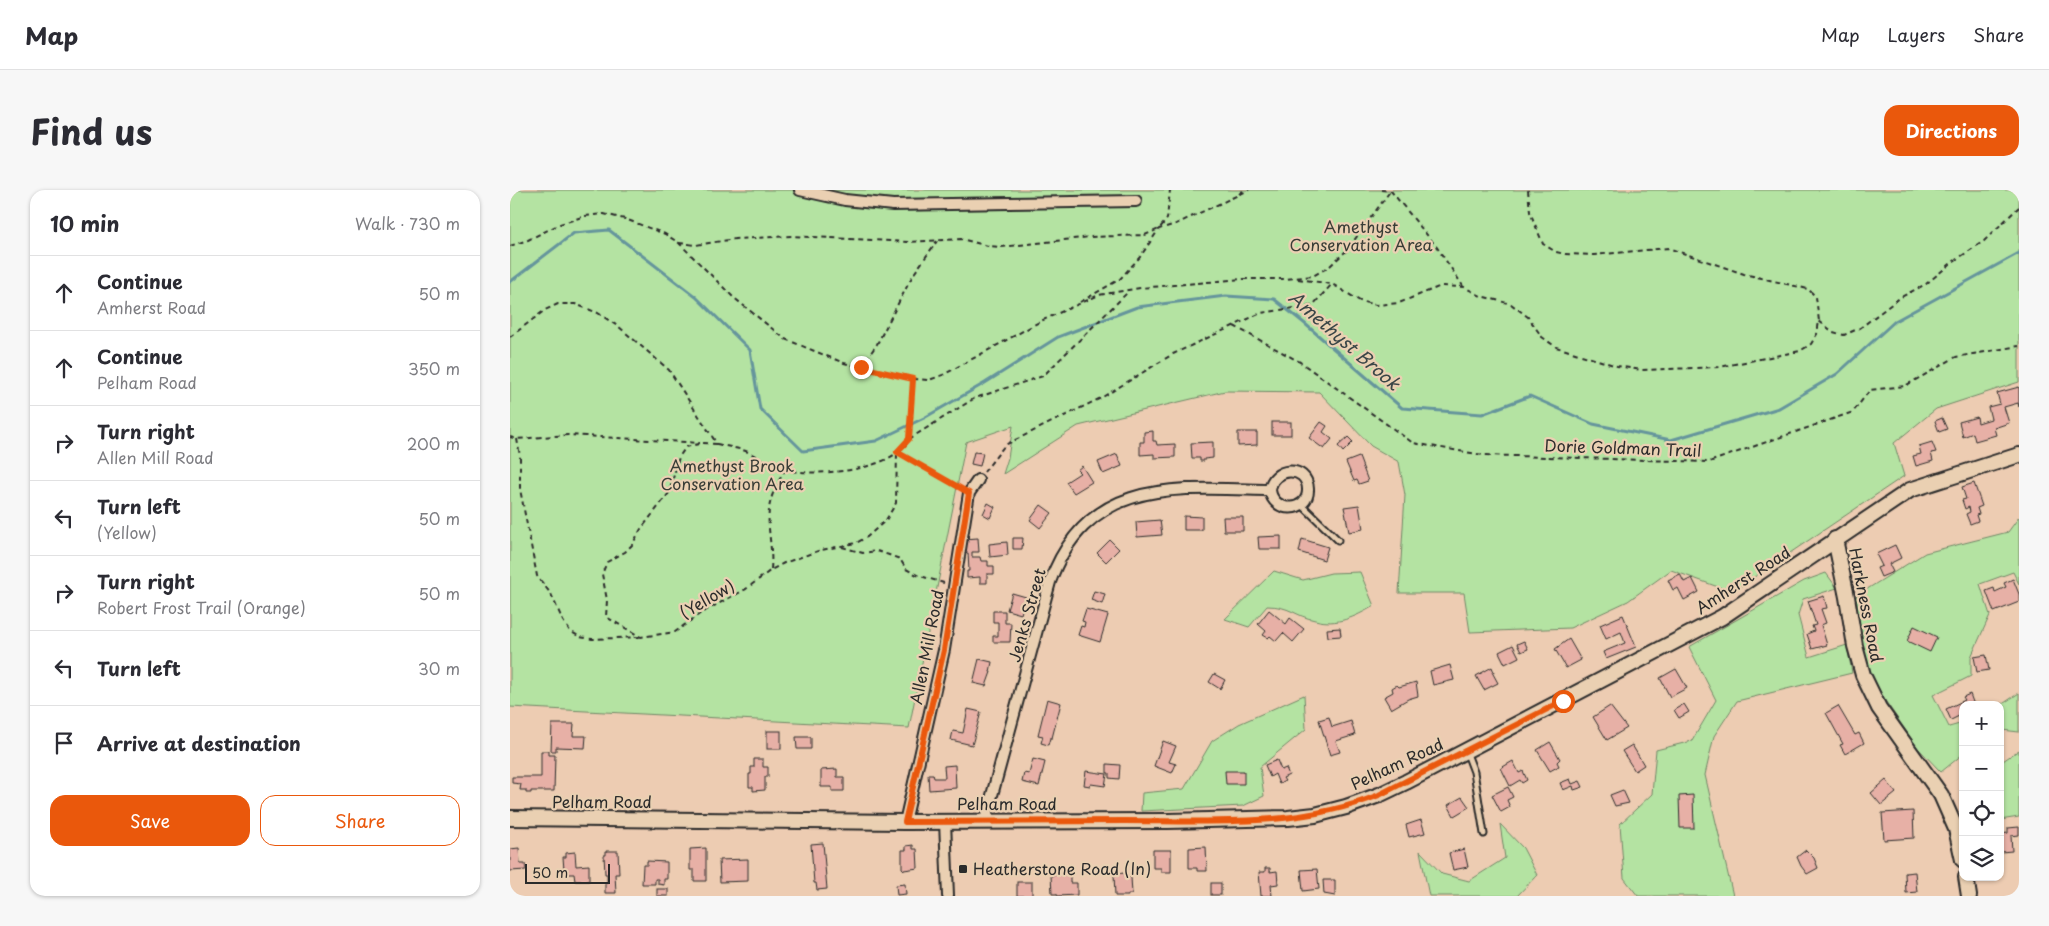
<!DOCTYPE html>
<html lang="en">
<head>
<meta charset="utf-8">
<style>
  body { margin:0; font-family:"Playpen Sans",sans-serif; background:#f7f7f7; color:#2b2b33 }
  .controls { position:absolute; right:15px; bottom:15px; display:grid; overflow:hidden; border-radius:10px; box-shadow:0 1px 4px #0004 }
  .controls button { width:45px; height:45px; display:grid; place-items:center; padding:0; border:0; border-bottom:1px solid #e1e1e2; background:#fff; color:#2b2b33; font:25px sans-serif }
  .scale { position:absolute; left:15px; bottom:12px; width:85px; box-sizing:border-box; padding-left:5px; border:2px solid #2b2b2b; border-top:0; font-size:14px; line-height:18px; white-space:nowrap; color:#2b2b2b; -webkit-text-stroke:4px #ead0b2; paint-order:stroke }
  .stop { position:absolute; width:15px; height:15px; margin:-11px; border:4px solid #ea580c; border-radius:50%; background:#fff }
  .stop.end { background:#ea580c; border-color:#fff; box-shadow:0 1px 5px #0008 }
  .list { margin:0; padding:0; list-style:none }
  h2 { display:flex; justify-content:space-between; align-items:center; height:65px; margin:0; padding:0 20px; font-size:21px }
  h2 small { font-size:16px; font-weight:400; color:#7c7c81 }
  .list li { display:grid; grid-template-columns:32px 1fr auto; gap:15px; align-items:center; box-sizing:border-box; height:75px; padding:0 20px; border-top:1px solid #e1e1e2 }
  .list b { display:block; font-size:19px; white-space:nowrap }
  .list p { margin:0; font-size:16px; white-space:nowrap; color:#7c7c81 }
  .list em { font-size:16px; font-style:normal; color:#7c7c81 }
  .actions { display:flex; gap:10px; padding:15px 20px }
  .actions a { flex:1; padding:11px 0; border:1px solid #ea580c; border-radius:15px; text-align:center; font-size:18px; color:#ea580c }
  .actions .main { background:#ea580c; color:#fff }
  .icon { flex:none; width:28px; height:28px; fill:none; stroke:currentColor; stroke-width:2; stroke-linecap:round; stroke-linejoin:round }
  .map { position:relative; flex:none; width:1509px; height:706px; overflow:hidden; border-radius:15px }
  header { display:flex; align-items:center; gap:30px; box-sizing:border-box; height:70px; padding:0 25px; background:#fff; border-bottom:1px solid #e1e1e2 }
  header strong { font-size:24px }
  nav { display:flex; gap:28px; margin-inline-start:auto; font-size:18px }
  .intro { display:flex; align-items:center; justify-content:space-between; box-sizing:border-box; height:120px; padding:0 30px }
  h1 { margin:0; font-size:35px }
  .button { padding:12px 22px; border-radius:15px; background:#ea580c; color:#fff; font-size:18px; font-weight:700 }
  main { display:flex; gap:30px; padding:0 30px }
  aside { flex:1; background:#fff; border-radius:15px; box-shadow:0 1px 4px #0004 }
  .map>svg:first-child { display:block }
</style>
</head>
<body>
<header>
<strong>Map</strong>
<nav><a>Map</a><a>Layers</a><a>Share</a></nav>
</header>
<div class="intro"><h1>Find us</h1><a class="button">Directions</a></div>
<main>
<aside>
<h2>10 min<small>Walk · 730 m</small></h2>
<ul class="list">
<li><svg class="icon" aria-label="ahead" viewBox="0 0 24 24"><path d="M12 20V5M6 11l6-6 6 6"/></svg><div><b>Continue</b><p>Amherst Road</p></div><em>50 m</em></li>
<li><svg class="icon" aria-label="ahead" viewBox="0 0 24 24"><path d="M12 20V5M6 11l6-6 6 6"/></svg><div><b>Continue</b><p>Pelham Road</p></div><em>350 m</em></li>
<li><svg class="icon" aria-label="right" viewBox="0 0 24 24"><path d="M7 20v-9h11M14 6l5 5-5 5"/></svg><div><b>Turn right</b><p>Allen Mill Road</p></div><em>200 m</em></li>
<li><svg class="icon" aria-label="left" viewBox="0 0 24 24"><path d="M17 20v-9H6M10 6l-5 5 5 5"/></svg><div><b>Turn left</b><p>(Yellow)</p></div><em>50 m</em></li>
<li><svg class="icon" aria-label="right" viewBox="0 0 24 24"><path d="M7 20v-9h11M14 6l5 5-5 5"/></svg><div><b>Turn right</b><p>Robert Frost Trail (Orange)</p></div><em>50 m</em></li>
<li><svg class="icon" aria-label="left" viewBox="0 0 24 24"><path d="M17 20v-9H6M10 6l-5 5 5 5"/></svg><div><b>Turn left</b></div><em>30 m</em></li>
<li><svg class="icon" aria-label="arrive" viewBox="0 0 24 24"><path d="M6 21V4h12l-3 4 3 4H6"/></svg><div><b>Arrive at destination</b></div></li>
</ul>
<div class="actions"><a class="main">Save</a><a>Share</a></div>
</aside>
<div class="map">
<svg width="1509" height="706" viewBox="0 0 1509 706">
  <rect width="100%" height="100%" fill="#edccb2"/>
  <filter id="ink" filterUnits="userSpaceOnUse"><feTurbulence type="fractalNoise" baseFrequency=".02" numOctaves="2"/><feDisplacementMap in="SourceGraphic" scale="10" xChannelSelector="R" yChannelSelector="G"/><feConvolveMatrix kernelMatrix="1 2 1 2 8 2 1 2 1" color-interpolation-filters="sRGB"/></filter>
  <g filter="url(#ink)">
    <!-- green -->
    <g fill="#b4e3a2" stroke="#708766">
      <path d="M0,0H1509V192L1426,219L1384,253L1394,286L1222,402L1161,380L1118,411L1060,438L960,442L954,403H889L895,305L889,272L861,256L809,202L715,201L568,236L493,284L498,268L503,236L456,252L399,538L0,517Z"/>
      <path d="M1509,327V394L1503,382L1470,394L1480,425L1461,467V486L1423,505L1439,537L1453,533V564L1431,582L1408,558L1374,509L1353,469L1346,406L1415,363L1498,342Z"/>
      <path d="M764,381L793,390L821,383L850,382L864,416C845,427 827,436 805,430C785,426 780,416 757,416L739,437L715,429Z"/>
      <path d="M1316,383L1327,398L1293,409L1288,425L1299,467L1337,455L1342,483L1227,511L1204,546L1195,585L1223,706H1128L1114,688L1110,634L1142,604L1146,560L1182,551L1206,510L1179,457L1294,391Z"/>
      <path d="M1509,503V542L1492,540L1491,515Z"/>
      <path d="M794,505L796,539L750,577L754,606L733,616L631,621L632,603L674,599L702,551L729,534Z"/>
      <path d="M1509,560V627L1490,630V573Z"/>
      <path d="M990,634L1013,658L1027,685L1007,706H919L910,661L932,684L959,691L995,668Z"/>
    </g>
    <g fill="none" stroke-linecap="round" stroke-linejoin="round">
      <!-- stream -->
      <path stroke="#65959c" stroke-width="3" d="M0,92L64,43L99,40L186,107L240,160L250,219L293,261L366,251L414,228L475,193L548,147L627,117L716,106L764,109L794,133L892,218L972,224L1020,206L1083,234L1161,250L1269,218L1327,184L1385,131L1509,63"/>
    </g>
    <!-- building -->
    <g fill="#e7b0a6" stroke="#2b2b2b">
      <path d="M1509,197V217L1508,213L1494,217L1499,233L1484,238L1486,245L1465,251L1463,243L1453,247L1449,232L1467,227L1468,233L1481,229L1478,217L1490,214L1487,203Z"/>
      <path d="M1432,228L1437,239L1429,242L1425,231Z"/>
      <rect x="762" y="232" width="19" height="13"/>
      <path d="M811,232L817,236L813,242L822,249L814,259L799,248Z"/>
      <path d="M643,241V251H646L647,255L665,254V267L644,268V264L630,265V252H634V242Z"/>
      <path d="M728,242H747V255L728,256Z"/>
      <path d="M838,247L843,252L833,262L828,256Z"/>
      <path d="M703,252V268L694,269V271H690V268H682L681,253Z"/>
      <path d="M1422,252L1426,262L1421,263L1423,271L1406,276L1403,266L1411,264L1409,256Z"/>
      <path d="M464,262L473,263L470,276L461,274Z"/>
      <path d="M607,264L612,276L593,284L588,272Z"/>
      <path d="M849,267L858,291L849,294L847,290L844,291L836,272Z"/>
      <path d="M572,276L582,292L564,303L556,292L570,283L567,280Z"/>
      <path d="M1464,293L1472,316L1467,318L1469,324L1466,325L1468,331L1460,334L1456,324L1460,322L1459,317L1455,319L1452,310L1456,309L1452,297Z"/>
      <path d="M478,313L485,317L480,328L473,324Z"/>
      <path d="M531,315L542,323L530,338L520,330Z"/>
      <path d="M849,315L853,339L839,342L834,317Z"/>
      <path d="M674,326L692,327V340H674Z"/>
      <path d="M713,327H733V341H714Z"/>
      <path d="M650,330L652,345L627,347L626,332Z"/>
      <path d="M771,346V359H749L748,347Z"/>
      <path d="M468,348L469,362H462V367H470L471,371H478V376H484V384H477V393H470V387L457,388V381H459L458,363L454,364V349Z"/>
      <path d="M503,348H513L512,359H503Z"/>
      <path d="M792,349L818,357L814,370L789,362Z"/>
      <path d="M600,350L609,359L596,372L587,363Z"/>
      <path d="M497,352L498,365L480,367L479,354Z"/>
      <path d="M1385,355L1391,368L1379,374L1383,382L1371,387L1367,378L1372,376L1366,364Z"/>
      <path d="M1170,384L1174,392L1182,388L1189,402L1174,410L1168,398L1163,400L1158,390Z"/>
      <path d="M1503,389L1509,404V412L1484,422L1476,401L1484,398L1485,402L1496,397L1494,393Z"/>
      <path d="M584,401L595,404L592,414L581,410Z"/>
      <path d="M502,403L516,407L511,424L497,420Z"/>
      <path d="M1314,406L1317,418L1311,419L1316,433L1311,435L1317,455L1302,459L1297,444L1304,441L1302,436L1306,435L1298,411Z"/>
      <path d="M576,419L598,425L590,452L568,445L571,436L574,437L575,432L572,431Z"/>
      <path d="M759,420L776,434L780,428L794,439L783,452L773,443L766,451L760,446L758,448L753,445L756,441L748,434Z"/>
      <path d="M483,421H495V433H501L500,452H483V446H488V432H483Z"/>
      <path d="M1113,425L1126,457L1096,469L1093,462L1115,453L1111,442L1096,449L1090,435Z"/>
      <path d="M1404,436L1427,447L1420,462L1397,451Z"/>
      <path d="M830,438L831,446L818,447L817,439Z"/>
      <path d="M1059,449L1071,470L1056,478L1045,459Z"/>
      <path d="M1014,451L1018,459L1011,462L1007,454Z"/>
      <path d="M1003,455L1009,467L995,474L989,462Z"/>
      <path d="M1476,465L1479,480L1467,482L1464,467Z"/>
      <path d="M469,469L482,472L480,482H481L476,496L463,493Z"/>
      <path d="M940,475L944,490L923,495L920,481Z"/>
      <path d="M982,477L984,482H982L988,493L974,500L966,486Z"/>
      <path d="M1166,479L1177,498L1160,507L1150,488Z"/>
      <path d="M704,484L715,490L710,499L699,492Z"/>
      <path d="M906,492L908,506L898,509L881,519L874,507L883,502L882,498L887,495L889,497Z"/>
      <path d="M1460,504L1464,515H1453V524L1441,530L1436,519L1455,510L1453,507Z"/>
      <path d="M537,509L551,513L542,548H540L538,555L531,553L533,546L528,545Z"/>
      <path d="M1174,514L1179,522L1169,528L1164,520Z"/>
      <path d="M1100,516L1117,538L1097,550L1083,527Z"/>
      <path d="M1328,516L1345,545L1349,543L1354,553L1335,564L1330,555L1333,554L1316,523Z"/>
      <path d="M458,519L471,522L462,555L441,550L443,541L453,543Z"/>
      <path d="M819,527L822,537L841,531L845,545L826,551L830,562L820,565L809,530Z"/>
      <path d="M42,534H64L63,546H76L75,558L46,557V561H41Z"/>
      <rect x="257" y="541" width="14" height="18"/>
      <path d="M286,547H301V559H287Z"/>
      <path d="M653,551L666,556L659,572L666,574L662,583L644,576Z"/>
      <path d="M1040,552L1050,569L1047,572L1049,576L1040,581L1027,560Z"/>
      <path d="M1122,555L1134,575L1125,581L1112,561Z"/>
      <path d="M31,561H39V565H45L44,601H21V603H16V600H10L11,594L2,593V587H31Z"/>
      <path d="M244,569H253V577H258V587H255V600L243,601V597H239V584H241V577H244Z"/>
      <path d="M523,569L535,572L529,596L512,592L514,583L519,584Z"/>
      <path d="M767,570L771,580L776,578L779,585L773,588L775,591L769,594L765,584L760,587L755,575Z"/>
      <path d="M1003,571L1009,583L1013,581L1017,590L1012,593L1010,590L1000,596L991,578Z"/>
      <path d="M597,574L610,575L609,589L599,588V583H597Z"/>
      <path d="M445,575L446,598L419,600L418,584H423L424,588H435L434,576Z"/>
      <path d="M327,579V587H334V601H322V597H311V580Z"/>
      <path d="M576,581L597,584L595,596L581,594L580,596L574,595Z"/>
      <path d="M715,581H734V594H716Z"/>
      <path d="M1060,589L1062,594L1070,591L1073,597L1064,600L1063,596L1053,600L1050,593Z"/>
      <path d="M1376,590L1386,603L1371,615L1361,603Z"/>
      <path d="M998,597L1003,607L997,610L1000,617L991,622L982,605Z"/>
      <path d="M1113,600L1119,613L1105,616L1100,605Z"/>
      <path d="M1183,605L1184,638H1170L1169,606Z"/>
      <path d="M952,607L959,617L944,626L938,615Z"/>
      <path d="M1403,621L1404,648L1374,650L1372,623Z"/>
      <path d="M911,630L915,643L899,647L896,635Z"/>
      <path d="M1509,637V645L1501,646L1502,661L1491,662L1490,644L1498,643V638Z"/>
      <path d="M313,653L317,699L307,700L306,693H304L301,654Z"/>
      <path d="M403,655V659H407L408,678L394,680L392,678V660H396V656Z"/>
      <path d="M696,657L697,681H687V678H679V658Z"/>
      <path d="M9,658L10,674H15L16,680L0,681V659Z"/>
      <path d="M196,658V691H184V680H180V659Z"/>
      <path d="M954,659L958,677L943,680L939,663Z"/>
      <path d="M643,660H661V682H651V678H643Z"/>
      <path d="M1296,660L1304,668L1308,678L1297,684L1291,676L1287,667Z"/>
      <path d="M96,661H108L109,684H105L106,703H95V693H97V684H95L94,665H96Z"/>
      <path d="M65,662L66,676L79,675V691H65L64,684H56V680H54L53,667H56V663Z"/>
      <path d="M238,669V691L210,692L209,670Z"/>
      <path d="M137,671L157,672V689H154V695L148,694V689H145V694H132L133,675H137Z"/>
      <path d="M755,678H760V682L767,681L768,694L761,695L762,706H751L749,682H755Z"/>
      <path d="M807,679L809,699L793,701L791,680Z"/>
      <path d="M1405,682L1407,702L1396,703L1395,683Z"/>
      <path d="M615,683V687H621L622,704H618V706H605L604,684Z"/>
      <path d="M560,684V693H567V705L547,706V704H542L541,685Z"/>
      <path d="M813,690H825V706L814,704Z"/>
      <rect x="507" y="692" width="15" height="14"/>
      <rect x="701" y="693" width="10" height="12"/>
      <path d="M395,694L396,704L387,705L386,695Z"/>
      <rect x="147" y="699" width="11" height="7"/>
    </g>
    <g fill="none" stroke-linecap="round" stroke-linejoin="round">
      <!-- lane casing -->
      <g stroke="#2b2b2b" stroke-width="9">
        <g id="lane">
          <path d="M791,314L828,350"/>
          <path d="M956,561L964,582L974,644"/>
        </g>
      </g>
      <!-- street casing -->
      <g stroke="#2b2b2b" stroke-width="14">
        <g id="street">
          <path d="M290,0L335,10L383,15L626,11"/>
          <path d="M435,631L438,706"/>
          <path d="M475,631L540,392C578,286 668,298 760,300C763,324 799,323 798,299C797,274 762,277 760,300"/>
          <path d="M395,632L434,460L459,303L468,290"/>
        </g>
      </g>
      <!-- secondary casing -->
      <g stroke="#2b2b2b" stroke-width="18">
        <g id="secondary">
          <path d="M1325,349L1337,407L1345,456L1353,485L1369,518L1431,605L1446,639L1453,670"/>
          <path d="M0,628L395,632L658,631L778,628L805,625L836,617L869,605L896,592L1212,427L1400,300L1509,265"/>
          <path d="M1456,687L1459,706"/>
        </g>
      </g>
      <!-- path -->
      <g stroke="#2b2b2b" stroke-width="2" stroke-dasharray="5 4" stroke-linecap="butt">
        <path d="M871,0L881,1L926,56L953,96"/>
        <path d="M729,4L734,0"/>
        <path d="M169,53L186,55L225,49L282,46L400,52L451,49L478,56L491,57L580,47L635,45L649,39L657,29L660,0"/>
        <path d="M0,56L18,50L50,34L75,26L94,24L115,29L155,44L169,53L223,107L275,149L334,173L403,189L419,190L433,185L533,130L589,105L630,98L732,89H775L803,86L820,76L837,60L881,0"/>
        <path d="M788,89L822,94L850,111L866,115L889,113L931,96L954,97L971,106L1001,114L1018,127L1032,147L1046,157L1107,176L1132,180L1209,177L1290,161L1301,154L1307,144L1309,131L1306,107L1298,99L1234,84L1158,58L1084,65L1055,64L1046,62L1033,54L1020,22L1018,0"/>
        <path d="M570,112L610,89L630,67L649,39L666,34L739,0"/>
        <path d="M1309,131L1323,142L1334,145L1350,138L1391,107L1416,94L1444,71L1474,51L1509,17"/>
        <path d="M724,136L790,172L903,253L973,265L1199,272L1343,222L1360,200L1395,196L1446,167L1509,156"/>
        <path d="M0,147L35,120L48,114H65L88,123L109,137L159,180L207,254"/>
        <path d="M351,177L367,154L403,85L427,51"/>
        <path d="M0,247L7,249L58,245L190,253"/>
        <path d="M7,249L10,266V299L27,386L41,404L53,431L60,441L70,447L82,449L130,447"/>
        <path d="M399,249L465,208L533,186L619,101"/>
        <path d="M207,254L193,253L176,257L169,267L159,303L131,339L122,355L115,362L97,372L92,384L97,410L96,427L131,447L165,442L191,423L236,399L261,380L274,373L311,360L346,353L357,347L376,330L386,313L387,262L450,298"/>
        <path d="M207,254C218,257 230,258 240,263C252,269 261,277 274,280C306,286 381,283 398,250C402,243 402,199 403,189"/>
        <path d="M474,282L495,255L591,208L663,164L751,123L803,115L822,94"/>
        <path d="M332,357L353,363L367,361L379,365L390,369L396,379L407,385L434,393"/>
        <path d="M261,379C263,359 257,339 259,320C260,306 268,292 275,280"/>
      </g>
      <!-- lane -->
      <use href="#lane" stroke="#ead0b2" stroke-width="5"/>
      <!-- street -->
      <use href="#street" stroke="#ead0b2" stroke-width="10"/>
      <!-- secondary -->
      <use href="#secondary" stroke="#ead0b2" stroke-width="14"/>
    </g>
  </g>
  <g fill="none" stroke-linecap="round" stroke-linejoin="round" filter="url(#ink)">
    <!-- route -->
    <path stroke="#ea580c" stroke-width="6" d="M351,177L403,189L399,249L387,262L459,303L434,460L395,632C468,632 542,631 615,631C700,631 789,638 869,605L1053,511"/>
  </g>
  <!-- markers -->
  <rect fill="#2b2b2b" stroke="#ead0b2" stroke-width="2" x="448" y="674" width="10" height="10" rx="2.5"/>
  <g text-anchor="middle" stroke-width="4.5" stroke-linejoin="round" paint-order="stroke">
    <!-- park labels -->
    <g font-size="16" fill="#393d37" stroke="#ead0b2">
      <text x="851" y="43">Amethyst<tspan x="851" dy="18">Conservation Area</tspan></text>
      <text x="222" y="282">Amethyst Brook<tspan x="222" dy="18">Conservation Area</tspan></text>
    </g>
    <!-- street labels -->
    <g font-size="16" fill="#2b2b2b" stroke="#ead0b2">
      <text transform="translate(1113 258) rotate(2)" y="6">Dorie Goldman Trail</text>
      <text transform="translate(1233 390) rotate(-33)" y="6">Amherst Road</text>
      <text transform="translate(197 409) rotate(-30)" y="6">(Yellow)</text>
      <text transform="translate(1356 415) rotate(79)" y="6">Harkness Road</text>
      <text transform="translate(517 425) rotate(-74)" y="6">Jenks Street</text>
      <text transform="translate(417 457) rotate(-79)" y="6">Allen Mill Road</text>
      <text transform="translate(887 574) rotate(-25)" y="6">Pelham Road</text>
      <text x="92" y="618">Pelham Road</text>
      <text x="497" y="620">Pelham Road</text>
    </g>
    <!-- poi labels -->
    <g font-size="16" fill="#2b2b2b" stroke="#ead0b2" text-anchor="start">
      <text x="463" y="685">Heatherstone Road (In)</text>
    </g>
    <!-- water labels -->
    <g font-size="18" font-style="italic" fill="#3a4647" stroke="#ead0b2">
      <text transform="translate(834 151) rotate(41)" y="6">Amethyst Brook</text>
    </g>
  </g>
</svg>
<div class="controls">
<button>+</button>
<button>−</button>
<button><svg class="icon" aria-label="locate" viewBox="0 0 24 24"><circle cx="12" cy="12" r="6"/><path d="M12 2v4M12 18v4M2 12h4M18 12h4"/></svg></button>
<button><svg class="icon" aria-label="layers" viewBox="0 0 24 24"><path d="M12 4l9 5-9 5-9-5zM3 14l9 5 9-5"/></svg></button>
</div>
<div class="scale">50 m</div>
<div class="stop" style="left:1053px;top:511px"></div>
<div class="stop end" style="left:351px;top:177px"></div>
</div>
</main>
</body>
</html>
